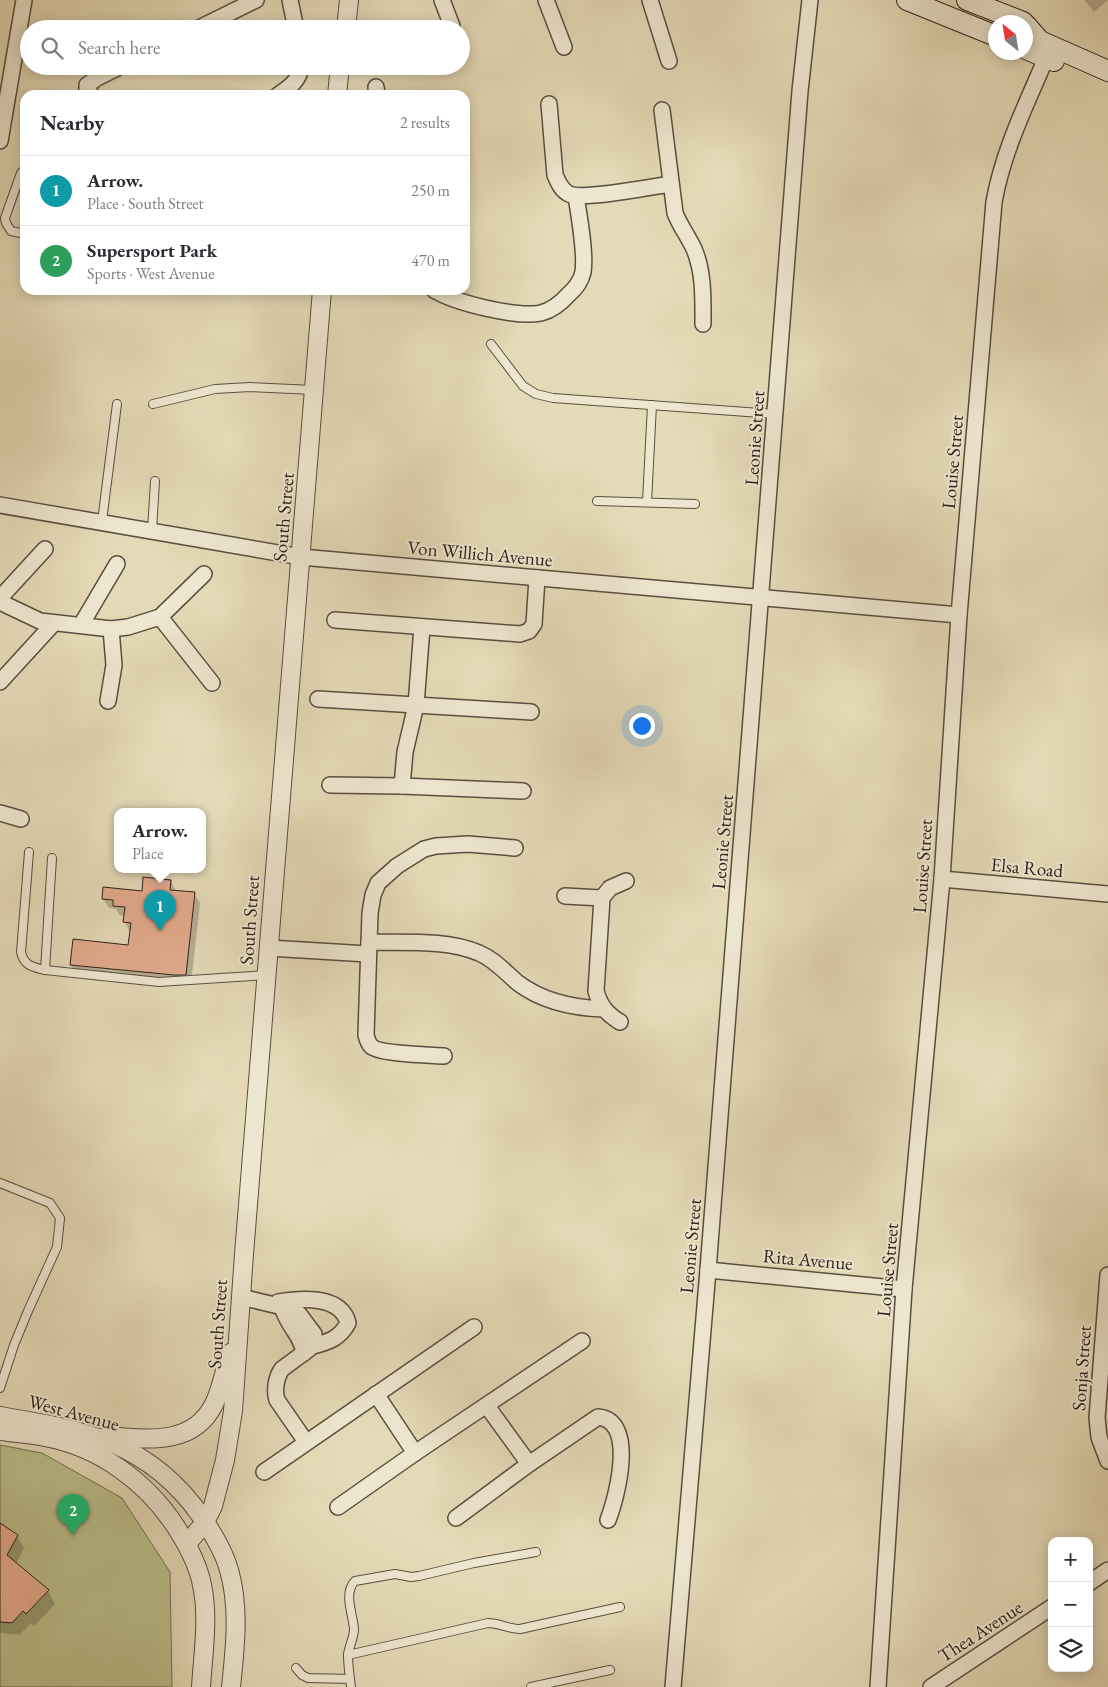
<!DOCTYPE html>
<html lang="en">
<head>
<meta charset="utf-8">
<style>
  body { margin:0; font-family:"EB Garamond",serif; background:#f7f7f7; color:#2b2b33 }
  .controls { position:absolute; right:15px; bottom:15px; display:grid; overflow:hidden; border-radius:10px; box-shadow:0 2px 12px #0003 }
  .controls button { width:45px; height:45px; display:grid; place-items:center; padding:0; border:0; border-bottom:1px solid #e1e1e2; background:#fff; color:#2b2b33; font:25px sans-serif }
  .compass { position:absolute; left:988px; top:15px; width:45px; height:45px; border-radius:50%; background:#fff; box-shadow:0 2px 12px #0003; rotate:330deg }
  .you { position:absolute; left:641px; top:725px; width:18px; height:18px; margin:-12px; border:4px solid #fff; border-radius:50%; background:#1a73e8; box-shadow:0 0 0 8px #1a73e833 }
  .badge { display:grid; place-items:center; width:32px; height:32px; border-radius:50%; background:#1a73e8; color:#fff; font-size:16px; font-weight:700 }
  .pin { position:absolute; translate:-50% -41px; filter:drop-shadow(0 1px 2px #0008) }
  .pin::after { content:''; position:absolute; top:26px; width:18px; height:15px; background:inherit; clip-path:polygon(0 0,100% 0,50% 100%) }
  .popup { position:absolute; left:114px; top:808px; width:92px; height:65px; box-sizing:border-box; display:grid; place-content:center; border-radius:10px; background:#fff; filter:drop-shadow(0 1px 4px #0005); font-size:16px; white-space:nowrap; color:#7c7c81 }
  .popup b { font-size:19px; color:#2b2b33 }
  .popup::after { content:''; position:absolute; left:50%; top:100%; margin-left:-10px; border:10px solid transparent; border-top-color:#fff }
  .list { margin:0; padding:0; list-style:none }
  h2 { display:flex; justify-content:space-between; align-items:center; height:65px; margin:0; padding:0 20px; font-size:21px }
  h2 small { font-size:16px; font-weight:400; color:#7c7c81 }
  .list li { display:grid; grid-template-columns:32px 1fr auto; gap:15px; align-items:center; box-sizing:border-box; height:70px; padding:0 20px; border-top:1px solid #e1e1e2 }
  .list b { display:block; font-size:19px; white-space:nowrap }
  .list p { margin:0; font-size:16px; white-space:nowrap; color:#7c7c81 }
  .list em { font-size:16px; font-style:normal; color:#7c7c81 }
  .icon { flex:none; width:28px; height:28px; fill:none; stroke:currentColor; stroke-width:2; stroke-linecap:round; stroke-linejoin:round }
  .map { position:relative; flex:none; width:1108px; height:1687px; overflow:hidden }
  .search { position:absolute; background:#fff; box-shadow:0 2px 12px #0003; left:20px; top:20px; width:450px; height:55px; display:flex; align-items:center; gap:12px; box-sizing:border-box; padding:0 18px; border-radius:28px; color:#7c7c81; font-size:19px }
  .panel { position:absolute; background:#fff; box-shadow:0 2px 12px #0003; left:20px; top:90px; width:450px; height:205px; border-radius:15px }
  .map>svg:first-child { display:block }
</style>
</head>
<body>
<div class="map">
<svg width="1108" height="1687" viewBox="0 0 1108 1687">
  <rect width="100%" height="100%" fill="#e5dab7"/>
  <filter id="stains"><feTurbulence type="fractalNoise" baseFrequency=".004" numOctaves="4"/><feColorMatrix values="0 0 0 0 .2 0 0 0 0 .09 0 0 0 0 .02 0 0 0 .5 -.17"/></filter>
  <radialGradient id="worn" r=".72"><stop offset=".6" stop-color="#630" stop-opacity="0"/><stop offset="1" stop-color="#630" stop-opacity=".3"/></radialGradient>
  <!-- pitch -->
  <path fill="#bbbe8a" stroke="#736f52" d="M0,1445L42,1453L122,1498L170,1572L172,1687H0Z"/>
  <!-- shadow -->
  <g fill="#0003">
    <path d="M1084,0H1108L1094,12Z"/>
    <path d="M171,881L176,892L194,893L200,903L191,984H180L76,974L71,965L129,946L130,932L125,922V916L119,915L116,909L109,908L103,899L143,892Z"/>
    <path d="M0,1525L17,1536L24,1548L16,1564L48,1591L55,1604L34,1626L31,1623L19,1635L0,1633Z"/>
  </g>
  <!-- building -->
  <g fill="#e3aa8d" stroke="#2b2019">
    <path d="M143,877L171,880L170,890L195,892L186,975H174L70,965L73,939L128,945L131,923L123,922L125,907L113,906V900L102,899L103,887L142,891Z"/>
    <path d="M0,1523L18,1535L7,1555L49,1590L26,1614L23,1611L12,1623L0,1622Z"/>
  </g>
  <g fill="none" stroke-linecap="round" stroke-linejoin="round">
    <!-- service casing -->
    <g stroke="#5a4e40" stroke-width="10">
      <g id="service">
        <path d="M25,169L21,173L5,218L6,223L11,231L25,234"/>
        <path d="M491,344L523,386L536,394L553,398L776,414"/>
        <path d="M153,404L215,389L250,387L314,390"/>
        <path d="M597,501L695,504"/>
        <path d="M647,502L652,405"/>
        <path d="M102,521L117,404"/>
        <path d="M152,531L155,481"/>
        <path d="M29,852L21,952C24,966 33,967 45,970L159,982L267,975"/>
        <path d="M45,970L52,858"/>
        <path d="M0,1183L50,1203L60,1218L57,1247L28,1311L14,1345L0,1388"/>
        <path d="M348,1655L488,1623C499,1623 509,1629 520,1629L620,1607"/>
        <path d="M296,1668L302,1675L308,1678L350,1679L351,1687"/>
        <path d="M350,1679C349,1671 348,1663 348,1655C349,1646 354,1638 354,1629C353,1614 343,1593 355,1581L395,1574L411,1577L419,1576L474,1563L536,1552"/>
        <path d="M531,1687L610,1670"/>
      </g>
    </g>
    <!-- minor casing -->
    <g stroke="#5a4e40" stroke-width="18">
      <g id="minor">
        <path d="M290,0L296,29"/>
        <path d="M442,0L452,26"/>
        <path d="M546,0L564,47"/>
        <path d="M650,0L669,61"/>
        <path d="M197,29L256,0"/>
        <path d="M376,87L377,95"/>
        <path d="M92,95L87,90V85L97,78L121,66"/>
        <path d="M278,95C289,88 300,80 301,66"/>
        <path d="M549,104L555,175C558,182 561,190 569,194C583,200 652,187 671,184"/>
        <path d="M662,110L675,213C680,226 688,236 694,249C704,272 703,299 703,324"/>
        <path d="M0,141L24,0"/>
        <path d="M434,290C456,303 516,318 541,313C553,310 561,303 569,294C576,288 581,281 583,272C586,253 579,216 576,196"/>
        <path d="M0,505L301,557L959,615"/>
        <path d="M0,598L45,549"/>
        <path d="M0,602L40,621L111,629L128,627L160,617L212,683"/>
        <path d="M160,617L204,574"/>
        <path d="M335,620L520,634L529,631L534,624L537,578"/>
        <path d="M81,625L117,564"/>
        <path d="M0,682L54,623"/>
        <path d="M318,699L531,712"/>
        <path d="M108,701L114,665L111,629"/>
        <path d="M330,785L402,786L523,791"/>
        <path d="M402,786L405,752L416,705L422,627"/>
        <path d="M0,813L21,819"/>
        <path d="M942,879L1108,894"/>
        <path d="M565,896L602,898"/>
        <path d="M369,942C403,943 447,939 479,953C494,959 505,972 518,983C543,1002 574,1008 604,1009"/>
        <path d="M269,948L368,954"/>
        <path d="M620,1022C607,1014 600,1006 596,991L602,898L610,888L626,881"/>
        <path d="M444,1056C431,1055 378,1054 371,1046C368,1043 367,1039 366,1035L370,913L373,895L378,883L397,866L424,849L436,846L468,844L515,848"/>
        <path d="M708,1270L904,1289"/>
        <path d="M1108,1275L1097,1418L1099,1437L1108,1461"/>
        <path d="M241,1297L295,1310L299,1314L314,1334L315,1343L309,1349L282,1369C276,1377 274,1391 277,1400L306,1442"/>
        <path d="M278,1302C301,1298 341,1295 348,1323C340,1338 329,1342 313,1346"/>
        <path d="M282,1306C287,1327 301,1333 304,1353"/>
        <path d="M376,1394L415,1453"/>
        <path d="M487,1406L529,1464"/>
        <path d="M264,1472L474,1327"/>
        <path d="M338,1507L415,1453L582,1341"/>
        <path d="M456,1518L529,1464L598,1417C637,1420 617,1497 608,1520"/>
        <path d="M1089,1583L1108,1570"/>
        <path d="M673,1687L708,1270L800,91L810,0"/>
        <path d="M878,1687L904,1289L942,879L959,615L994,202C1003,151 1026,105 1046,58"/>
        <path d="M931,1687L1052,1607"/>
      </g>
    </g>
    <!-- tertiary casing -->
    <g stroke="#5a4e40" stroke-width="20">
      <g id="tertiary">
        <path d="M346,29L349,0"/>
        <path d="M337,95L340,66"/>
        <path d="M0,1416C84,1430 149,1442 201,1516C212,1532 224,1551 229,1570C240,1608 235,1648 231,1687"/>
        <path d="M0,1431C15,1433 30,1434 45,1437C99,1447 146,1481 176,1527C187,1544 198,1564 202,1585C209,1618 203,1654 201,1687"/>
        <path d="M107,1436C145,1439 193,1447 214,1404C221,1390 225,1369 230,1353"/>
        <path d="M187,1544L205,1522L213,1506L225,1460L233,1411L244,1254L322,290"/>
      </g>
    </g>
    <!-- secondary casing -->
    <g stroke="#2b2019" stroke-width="22">
      <g id="secondary">
        <path d="M907,0L996,36"/>
        <path d="M967,0L1023,22"/>
        <path d="M1026,25L1040,41L1108,71"/>
        <path d="M1026,49L1054,61"/>
      </g>
    </g>
    <!-- service -->
    <use href="#service" stroke="#eee7d0" stroke-width="8"/>
    <!-- minor -->
    <use href="#minor" stroke="#eee7d0" stroke-width="15"/>
    <!-- tertiary -->
    <use href="#tertiary" stroke="#eee7d0" stroke-width="18"/>
    <!-- secondary -->
    <use href="#secondary" stroke="#eee7d0" stroke-width="20"/>
  </g>
  <g text-anchor="middle" stroke-width="4" stroke-linejoin="round" paint-order="stroke">
    <!-- street labels -->
    <g font-size="19" fill="#2b2019" stroke="#eee7d0">
      <text transform="translate(754 438) rotate(-86)" y="7">Leonie Street</text>
      <text transform="translate(952 462) rotate(-85)" y="7">Louise Street</text>
      <text transform="translate(283 517) rotate(-85)" y="7">South Street</text>
      <text transform="translate(480 553) rotate(5)" y="7">Von Willich Avenue</text>
      <text transform="translate(722 842) rotate(-85)" y="7">Leonie Street</text>
      <text transform="translate(922 866) rotate(-86)" y="7">Louise Street</text>
      <text transform="translate(1027 867) rotate(5)" y="7">Elsa Road</text>
      <text transform="translate(249 920) rotate(-86)" y="7">South Street</text>
      <text transform="translate(690 1246) rotate(-85)" y="7">Leonie Street</text>
      <text transform="translate(808 1259) rotate(5)" y="7">Rita Avenue</text>
      <text transform="translate(887 1270) rotate(-85)" y="7">Louise Street</text>
      <text transform="translate(217 1324) rotate(-86)" y="7">South Street</text>
      <text transform="translate(1081 1368) rotate(-86)" y="7">Sonja Street</text>
      <text transform="translate(74 1412) rotate(15)" y="7">West Avenue</text>
      <text transform="translate(980 1631) rotate(-33)" y="7">Thea Avenue</text>
    </g>
  </g>
  <rect width="100%" height="100%" filter="url(#stains)"/>
  <rect width="100%" height="100%" fill="url(#worn)"/>
</svg>
<div class="controls">
<button>+</button>
<button>−</button>
<button><svg class="icon" aria-label="layers" viewBox="0 0 24 24"><path d="M12 4l9 5-9 5-9-5zM3 14l9 5 9-5"/></svg></button>
</div>
<svg class="compass" viewBox="-18 -18 36 36"><path d="M0-13l5 13h-10z" fill="#e53935"/><path d="M0 13l5-13h-10z" fill="#7c7c81"/></svg>
<div class="you"></div>
<div class="pin badge" style="left:160px;top:931px;background:#0f9aa8">1</div>
<div class="popup"><b>Arrow.</b>Place</div>
<div class="pin badge" style="left:73px;top:1535px;background:#2e9e5b">2</div>
<div class="search"><svg class="icon" aria-label="search" viewBox="0 0 24 24"><circle cx="10" cy="10" r="6"/><path d="M15 15l6 6"/></svg>Search here</div>
<section class="panel">
<h2>Nearby<small>2 results</small></h2>
<ul class="list">
<li><span class="badge" style="background:#0f9aa8">1</span><div><b>Arrow.</b><p>Place · South Street</p></div><em>250 m</em></li>
<li><span class="badge" style="background:#2e9e5b">2</span><div><b>Supersport Park</b><p>Sports · West Avenue</p></div><em>470 m</em></li>
</ul>
</section>
</div>
</body>
</html>
